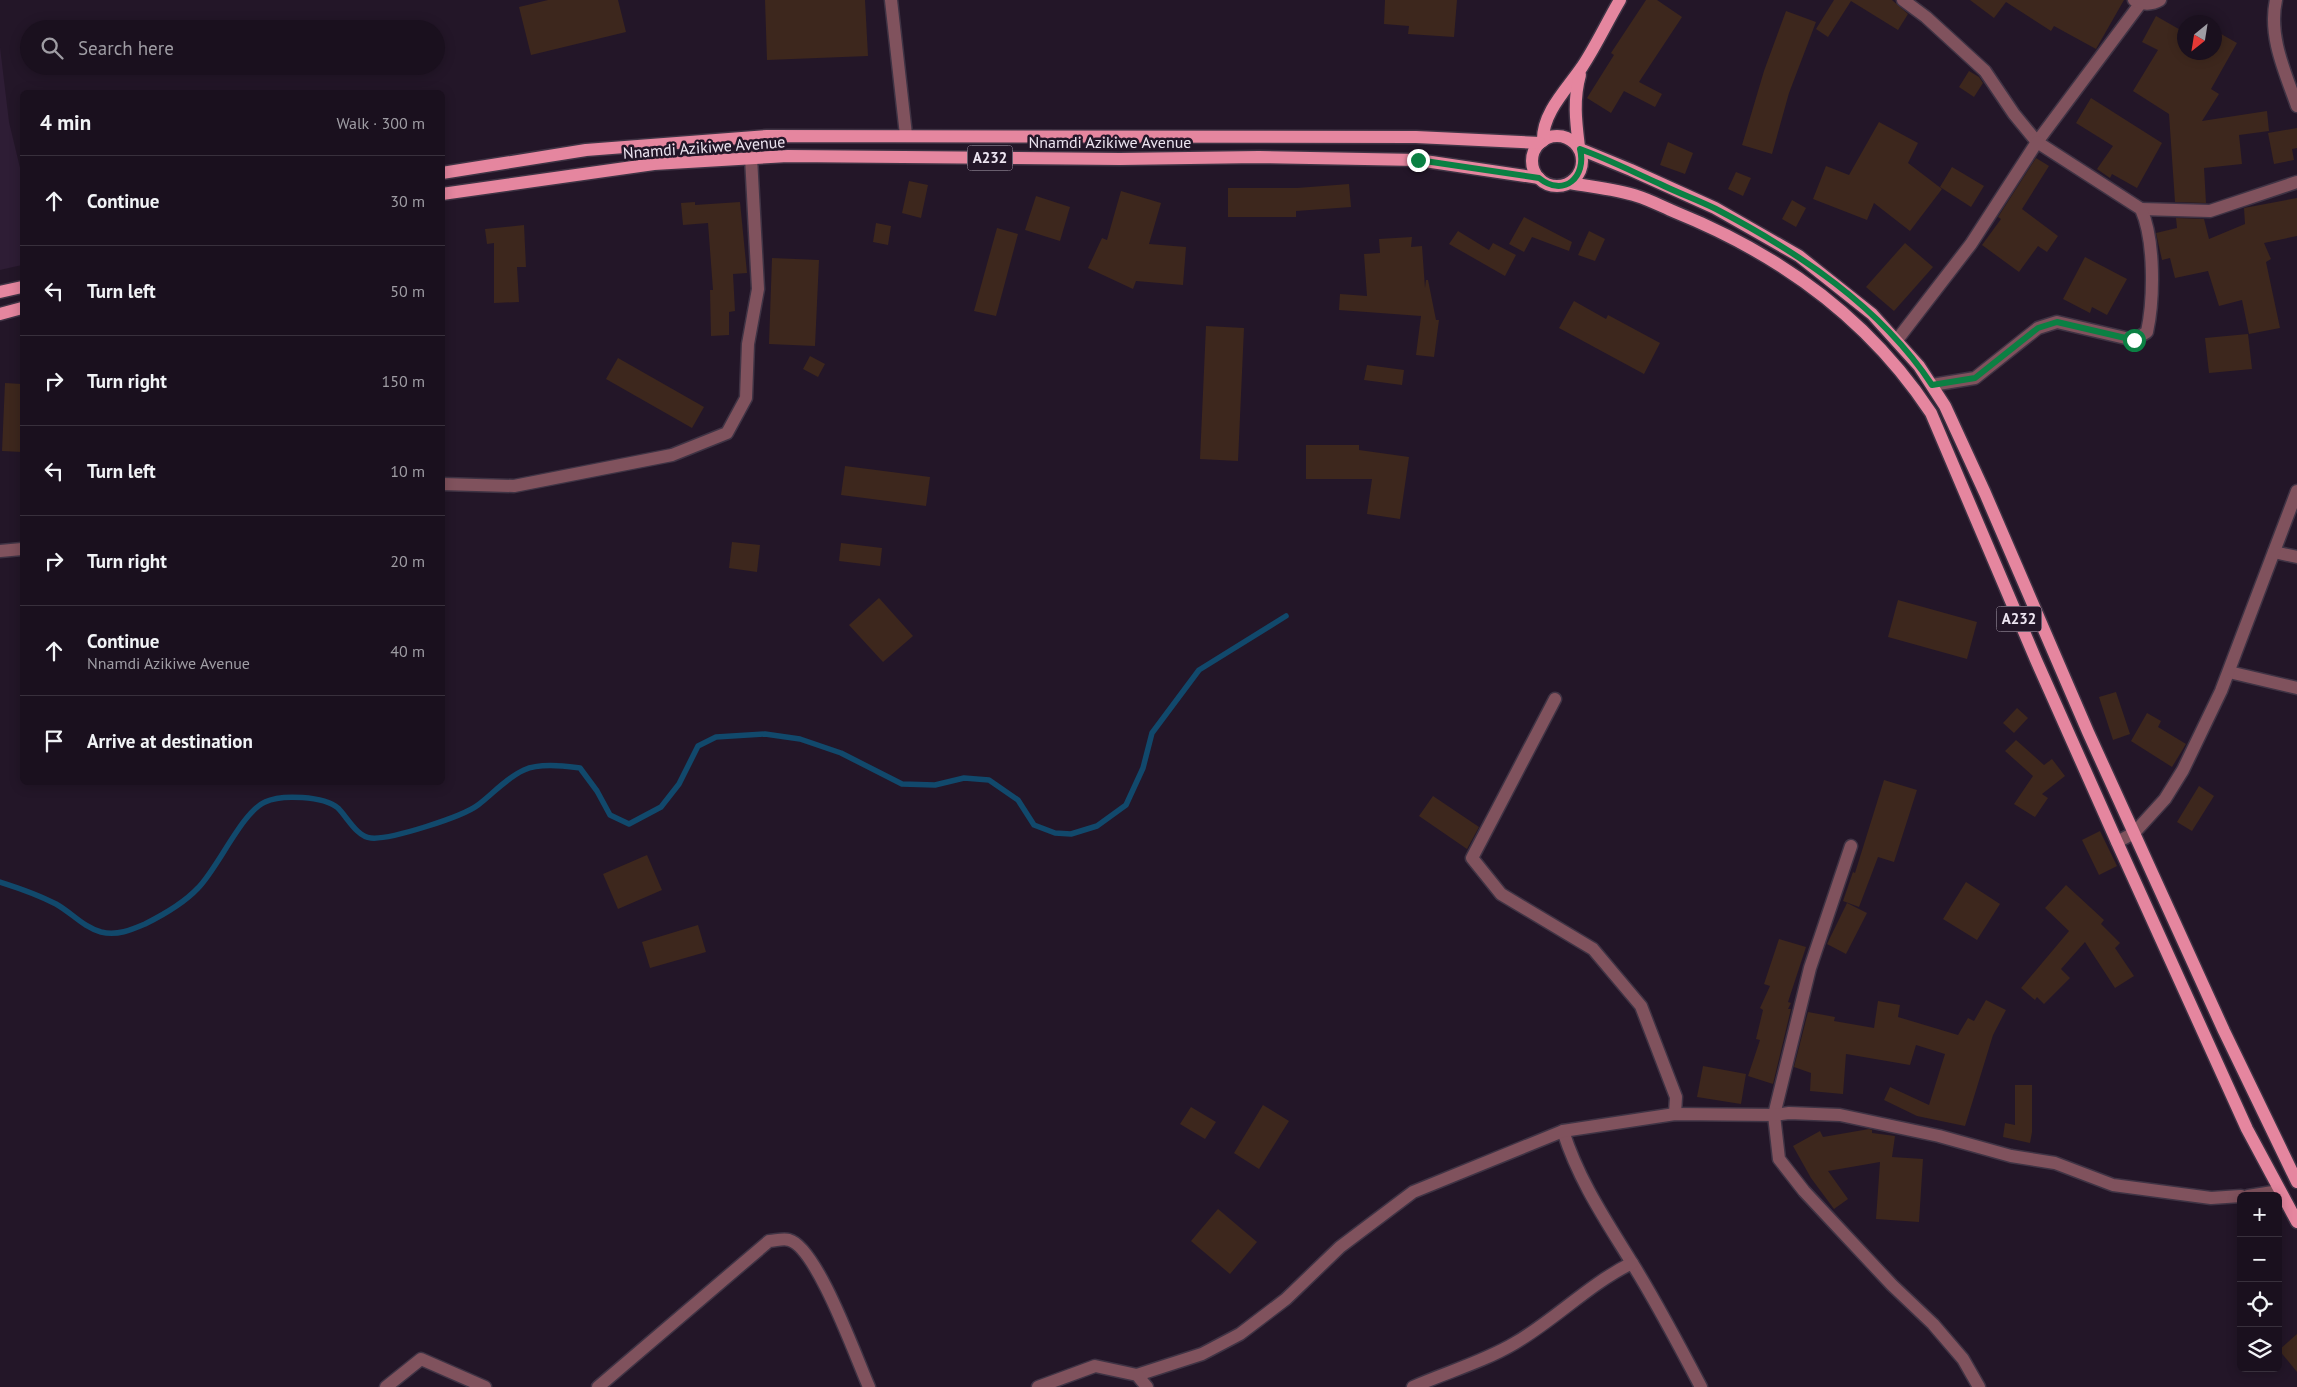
<!DOCTYPE html>
<html lang="en">
<head>
<meta charset="utf-8">
<style>
  body { margin:0; font-family:"PT Sans",sans-serif; background:#271e2b; color:#f1f3f6 }
  .controls { position:absolute; right:15px; bottom:15px; display:grid; overflow:hidden; border-radius:8px; box-shadow:0 2px 12px #0003 }
  .controls button { width:45px; height:45px; display:grid; place-items:center; padding:0; border:0; border-bottom:1px solid #38303c; background:#1a101e; color:#f1f3f6; font:25px sans-serif }
  .compass { position:absolute; left:2177px; top:15px; width:45px; height:45px; border-radius:50%; background:#1a101e; box-shadow:0 2px 12px #0003; rotate:210deg }
  .stop { position:absolute; width:15px; height:15px; margin:-11px; border:4px solid #0b8043; border-radius:50%; background:#fff }
  .stop.end { background:#0b8043; border-color:#fff; box-shadow:0 1px 5px #0008 }
  .list { margin:0; padding:0; list-style:none }
  h2 { display:flex; justify-content:space-between; align-items:center; height:65px; margin:0; padding:0 20px; font-size:21px }
  h2 small { font-size:16px; font-weight:400; color:#9f9da4 }
  .list li { display:grid; grid-template-columns:32px 1fr auto; gap:15px; align-items:center; box-sizing:border-box; height:90px; padding:0 20px; border-top:1px solid #38303c }
  .list b { display:block; font-size:19px; white-space:nowrap }
  .list p { margin:0; font-size:16px; white-space:nowrap; color:#9f9da4 }
  .list em { font-size:16px; font-style:normal; color:#9f9da4 }
  .icon { flex:none; width:28px; height:28px; fill:none; stroke:currentColor; stroke-width:2; stroke-linecap:round; stroke-linejoin:round }
  .map { position:relative; flex:none; width:2297px; height:1387px; overflow:hidden }
  .search { position:absolute; background:#1a101e; box-shadow:0 2px 12px #0003; left:20px; top:20px; width:425px; height:55px; display:flex; align-items:center; gap:12px; box-sizing:border-box; padding:0 18px; border-radius:28px; color:#9f9da4; font-size:19px }
  .panel { position:absolute; background:#1a101e; box-shadow:0 2px 12px #0003; left:20px; top:90px; width:425px; height:695px; border-radius:8px }
  .map>svg:first-child { display:block }
</style>
</head>
<body>
<div class="map">
<svg width="2297" height="1387" viewBox="0 0 2297 1387">
  <rect width="100%" height="100%" fill="#231628"/>
  <!-- built -->
  <path fill="#2e1d35" d="M0,47L9,122L22,176V265L0,270Z"/>
  <g fill="none" stroke-linecap="round" stroke-linejoin="round">
    <!-- stream -->
    <path stroke="#11496c" stroke-width="5.5" d="M0,882C19,888 39,895 56,904C72,913 83,927 101,932C117,936 131,930 145,924C163,915 184,903 198,888C218,868 242,812 265,802C281,794 324,796 338,808C347,817 357,837 371,838C390,840 462,817 478,805C493,794 506,778 524,770C540,763 563,766 580,768L597,791L610,815L629,824L661,807L679,784L698,746L716,737L765,734L800,739L841,753L902,784L935,785L964,778L989,780L1018,800L1034,825L1055,833L1071,834L1097,826L1126,805L1143,768L1152,733L1199,670L1286,616"/>
  </g>
  <!-- building -->
  <g fill="#3d271d">
    <path d="M548,0H618L626,32L531,55L519,7Z"/>
    <path d="M765,0H865L868,56L767,60Z"/>
    <path d="M1385,0H1457L1454,37L1408,34L1409,26L1384,24Z"/>
    <path d="M1646,0H1657L1682,17L1639,82L1662,94L1655,107L1624,91L1611,113L1587,98L1614,55L1611,53Z"/>
    <path d="M1834,0H1892L1908,14L1898,30L1851,1L1828,37L1816,29Z"/>
    <path d="M1970,0H2124L2096,49L2054,26L2051,31L2006,2L1994,18Z"/>
    <path d="M1786,11L1816,22L1789,93L1772,154L1742,145L1764,71Z"/>
    <path d="M2156,16L2184,32V52H2214V30L2237,43L2211,89L2219,94L2202,121L2267,111L2269,131L2239,135L2242,164L2204,168L2206,203L2175,202L2169,114L2133,91L2158,50L2142,42Z"/>
    <path d="M1969,71L1979,77L1983,83L1974,97L1959,87Z"/>
    <path d="M2091,98L2162,143L2137,188L2112,174L2110,178L2097,169L2113,146L2076,123Z"/>
    <path d="M1879,122L1918,143L1908,163L1942,189L1910,231L1874,203L1867,220L1813,199L1826,166L1849,175Z"/>
    <path d="M2297,128V148L2292,149L2294,160L2274,164L2268,133Z"/>
    <path d="M1668,142L1693,153L1685,174L1660,165Z"/>
    <path d="M2036,158L2049,166L2022,209L2058,236L2047,252L2038,246L2019,272L1982,245L2001,219L1998,217Z"/>
    <path d="M1952,167L1984,186L1971,207L1940,187Z"/>
    <path d="M1736,172L1751,178L1743,196L1728,189Z"/>
    <path d="M909,181L928,185L921,218L902,213Z"/>
    <path d="M1349,184L1351,207L1296,211V217H1228V188H1297Z"/>
    <path d="M1121,191L1161,203L1149,244L1186,247L1183,285L1136,281L1133,289L1088,268L1102,238L1107,240Z"/>
    <path d="M1036,196L1070,207L1060,241L1025,230Z"/>
    <path d="M2297,198V236L2264,243L2271,259L2266,262L2280,328L2249,334L2242,300L2219,306L2208,271L2175,278L2170,258L2162,260L2156,233L2177,228L2176,218L2204,219L2209,239L2245,224L2244,208Z"/>
    <path d="M1792,200L1806,208L1796,227L1782,219Z"/>
    <path d="M695,202V205L740,202L747,273L733,274L735,311L729,312V335L711,336L710,290H713L708,223L683,225L681,203Z"/>
    <path d="M1524,217L1572,242L1569,251L1532,237L1524,252L1509,244Z"/>
    <path d="M876,223L891,226L888,245L873,242Z"/>
    <path d="M524,225L526,267H517L519,302L494,303V243L487,244L485,229Z"/>
    <path d="M997,228L1018,234L996,316L974,311Z"/>
    <path d="M1458,231L1489,250L1493,243L1516,255L1505,276L1449,244Z"/>
    <path d="M1589,231L1605,239L1595,261L1578,255Z"/>
    <path d="M1412,237L1411,247L1422,246L1425,288L1426,280H1428L1436,320H1439L1434,357L1416,355L1421,316L1339,310L1340,294L1367,296L1364,254L1380,253L1379,239Z"/>
    <path d="M1905,243L1933,267L1894,311L1866,287Z"/>
    <path d="M2085,257L2127,279L2107,315L2092,307L2090,313L2063,299Z"/>
    <path d="M772,258L819,260L815,346L769,344Z"/>
    <path d="M1574,301L1606,319L1608,315L1660,343L1644,374L1559,328Z"/>
    <path d="M1206,326L1244,328L1238,461L1200,459Z"/>
    <path d="M2248,334L2252,369L2209,373L2205,338Z"/>
    <path d="M810,356L825,364L818,377L803,369Z"/>
    <path d="M618,358L704,407L692,428L606,379Z"/>
    <path d="M1367,365L1404,370L1402,385L1364,380Z"/>
    <path d="M5,383L22,384V452L2,451Z"/>
    <path d="M1306,445H1359V450L1409,457L1400,519L1367,514L1372,479H1306Z"/>
    <path d="M845,466L930,477L926,506L841,495Z"/>
    <path d="M732,542L760,545L757,572L729,568Z"/>
    <path d="M841,543L882,548L880,566L839,561Z"/>
    <path d="M879,598L913,636L883,662L849,625Z"/>
    <path d="M1898,600L1977,622L1967,659L1888,637Z"/>
    <path d="M2116,692L2130,734L2113,740L2099,697Z"/>
    <path d="M2017,708L2028,718L2014,733L2003,723Z"/>
    <path d="M2147,713L2161,721L2158,727L2186,744L2172,767L2131,741Z"/>
    <path d="M2016,740L2044,765L2052,759L2065,776L2042,794L2048,798L2035,817L2014,804L2033,776L2005,751Z"/>
    <path d="M1884,780L1917,790L1894,862L1878,857L1859,907L1843,901L1853,872L1855,873Z"/>
    <path d="M2199,786L2214,796L2192,831L2177,822Z"/>
    <path d="M1433,796L1479,827L1467,849L1419,816Z"/>
    <path d="M2100,831L2117,866L2099,875L2082,840Z"/>
    <path d="M647,855L662,890L618,909L603,874Z"/>
    <path d="M1966,882L2000,904L1977,940L1943,919Z"/>
    <path d="M2066,885L2104,920L2101,924L2120,943L2115,948L2134,976L2115,988L2085,942L2061,969L2070,978L2044,1004L2037,997L2035,1000L2021,988L2069,931L2045,908Z"/>
    <path d="M1847,903L1867,913L1846,954L1827,944Z"/>
    <path d="M698,925L706,952L650,968L642,942Z"/>
    <path d="M1779,939L1806,947L1788,1002L1791,1003L1788,1009H1791L1773,1084L1748,1076L1760,1040L1756,1039L1763,1010L1760,1008L1770,986L1764,984Z"/>
    <path d="M1986,1000L2006,1010L1993,1035L1965,1126L1917,1116L1884,1100L1890,1087L1929,1105L1945,1054L1916,1045L1910,1065L1846,1054L1843,1094L1810,1091L1811,1073L1794,1067L1808,1012L1835,1017L1834,1021L1874,1028L1878,1001L1900,1005L1898,1017L1958,1035L1968,1018L1974,1021Z"/>
    <path d="M1703,1066L1746,1074L1741,1104L1697,1097Z"/>
    <path d="M2015,1085H2032V1132L2030,1143L2003,1137L2005,1123L2015,1125Z"/>
    <path d="M1263,1105L1289,1121L1259,1169L1234,1153Z"/>
    <path d="M1191,1107L1216,1122L1205,1139L1180,1124Z"/>
    <path d="M1869,1129L1872,1130V1133L1895,1136L1892,1157L1923,1159L1919,1222L1876,1219L1880,1162L1828,1171L1848,1199L1834,1209L1811,1178L1793,1146L1820,1131L1823,1137Z"/>
    <path d="M1218,1209L1257,1242L1230,1274L1191,1241Z"/>
    <path d="M2297,1334V1372L2279,1350Z"/>
  </g>
  <g fill="none" stroke-linecap="round" stroke-linejoin="round">
    <!-- minor casing -->
    <g stroke="#3f3344" stroke-width="15">
      <g id="minor">
        <path d="M891,0L906,135"/>
        <path d="M1903,0L1926,17L1985,71L2014,114L2037,142L2140,4"/>
        <path d="M2134,0C2142,5 2152,5 2160,0"/>
        <path d="M2276,0C2268,36 2285,72 2297,106"/>
        <path d="M2141,209L2210,211L2297,182"/>
        <path d="M1897,340L1971,244L2037,142L2141,209C2155,240 2154,299 2147,332L2134,340L2057,322L2038,328L1975,378L1932,385"/>
        <path d="M442,484L514,486L672,455L727,433L746,398L748,344L758,289L751,157"/>
        <path d="M0,551L22,549"/>
        <path d="M2274,552L2297,557"/>
        <path d="M2229,672L2297,688"/>
        <path d="M1555,699L1472,858L1501,894L1593,949L1641,1006L1676,1097L1675,1114"/>
        <path d="M2117,842L2134,833L2165,799L2183,770L2221,691L2297,491"/>
        <path d="M1851,846L1810,968L1774,1115L1779,1159L1804,1191L1892,1285L1933,1324L1963,1359L1979,1387"/>
        <path d="M1563,1131C1579,1181 1605,1219 1632,1263C1657,1303 1679,1345 1701,1387"/>
        <path d="M2248,1196L2279,1191"/>
        <path d="M1137,1375L1202,1354L1240,1334L1286,1299L1340,1247L1413,1192L1563,1131L1675,1114L1774,1115L1789,1113L1840,1115L1939,1136L2011,1156L2055,1163L2113,1185L2211,1198L2241,1196"/>
        <path d="M386,1387L421,1359L485,1387"/>
        <path d="M598,1387L769,1241C775,1241 783,1238 789,1240C817,1247 856,1358 869,1387"/>
        <path d="M1038,1387L1095,1366L1137,1375L1147,1387"/>
        <path d="M1413,1387C1447,1372 1483,1362 1515,1343C1556,1319 1589,1284 1632,1263"/>
      </g>
    </g>
    <!-- major casing -->
    <g stroke="#3f3344" stroke-width="15">
      <g id="major">
        <circle cx="1557" cy="161" r="25"/>
        <path d="M1543,141C1542,113 1567,89 1582,67C1596,46 1607,22 1620,0"/>
        <path d="M1579,147C1576,122 1573,100 1580,75"/>
        <path d="M1580,149L1631,170L1715,208L1799,256L1872,314L1919,366L1945,406L1985,493L2088,732L2224,1031L2297,1182"/>
        <path d="M442,173L586,150L767,136L1416,137L1540,143"/>
        <path d="M1570,183C1592,187 1616,189 1637,196C1650,200 1663,207 1675,212C1779,254 1869,319 1931,413L2036,660L2117,842L2247,1129L2297,1222"/>
        <path d="M442,194L654,164L788,156L1120,159L1259,157L1418,160L1539,178"/>
        <path d="M0,292L22,287"/>
        <path d="M0,314L22,308"/>
      </g>
    </g>
    <!-- minor -->
    <use href="#minor" stroke="#80525d" stroke-width="12"/>
    <!-- major -->
    <use href="#major" stroke="#e5869f" stroke-width="12"/>
  </g>
  <g fill="none" stroke-linecap="round" stroke-linejoin="round">
    <!-- route -->
    <path stroke="#0b8043" stroke-width="6" d="M1418,160L1539,178C1564,198 1587,177 1580,149C1608,159 1633,172 1660,184C1678,193 1698,200 1716,209C1798,252 1880,306 1932,385L1975,378L2038,328L2057,322L2134,340"/>
  </g>
  <g text-anchor="middle" stroke-width="5" stroke-linejoin="round" paint-order="stroke">
    <!-- shield labels -->
    <g fill="#231628" stroke="#b0a7b5" stroke-width="1">
      <rect x="967.5" y="145.5" width="45" height="25" rx="4"/>
      <rect x="1996.5" y="606.5" width="45" height="25" rx="4"/>
    </g>
    <g font-size="15" font-weight="bold" fill="#ede5f1">
      <text x="990" y="163">A232</text>
      <text x="2019" y="624">A232</text>
    </g>
    <!-- street labels -->
    <g font-size="16" fill="#ede5f1" stroke="#231628">
      <text x="1110" y="148">Nnamdi Azikiwe Avenue</text>
      <text transform="translate(704 147) rotate(-4)" y="6">Nnamdi Azikiwe Avenue</text>
    </g>
  </g>
</svg>
<div class="controls">
<button>+</button>
<button>−</button>
<button><svg class="icon" aria-label="locate" viewBox="0 0 24 24"><circle cx="12" cy="12" r="6"/><path d="M12 2v4M12 18v4M2 12h4M18 12h4"/></svg></button>
<button><svg class="icon" aria-label="layers" viewBox="0 0 24 24"><path d="M12 4l9 5-9 5-9-5zM3 14l9 5 9-5"/></svg></button>
</div>
<svg class="compass" viewBox="-18 -18 36 36"><path d="M0-13l5 13h-10z" fill="#e53935"/><path d="M0 13l5-13h-10z" fill="#9f9da4"/></svg>
<div class="stop" style="left:2134px;top:340px"></div>
<div class="stop end" style="left:1418px;top:160px"></div>
<div class="search"><svg class="icon" aria-label="search" viewBox="0 0 24 24"><circle cx="10" cy="10" r="6"/><path d="M15 15l6 6"/></svg>Search here</div>
<section class="panel">
<h2>4 min<small>Walk · 300 m</small></h2>
<ul class="list">
<li><svg class="icon" aria-label="ahead" viewBox="0 0 24 24"><path d="M12 20V5M6 11l6-6 6 6"/></svg><div><b>Continue</b></div><em>30 m</em></li>
<li><svg class="icon" aria-label="left" viewBox="0 0 24 24"><path d="M17 20v-9H6M10 6l-5 5 5 5"/></svg><div><b>Turn left</b></div><em>50 m</em></li>
<li><svg class="icon" aria-label="right" viewBox="0 0 24 24"><path d="M7 20v-9h11M14 6l5 5-5 5"/></svg><div><b>Turn right</b></div><em>150 m</em></li>
<li><svg class="icon" aria-label="left" viewBox="0 0 24 24"><path d="M17 20v-9H6M10 6l-5 5 5 5"/></svg><div><b>Turn left</b></div><em>10 m</em></li>
<li><svg class="icon" aria-label="right" viewBox="0 0 24 24"><path d="M7 20v-9h11M14 6l5 5-5 5"/></svg><div><b>Turn right</b></div><em>20 m</em></li>
<li><svg class="icon" aria-label="ahead" viewBox="0 0 24 24"><path d="M12 20V5M6 11l6-6 6 6"/></svg><div><b>Continue</b><p>Nnamdi Azikiwe Avenue</p></div><em>40 m</em></li>
<li><svg class="icon" aria-label="arrive" viewBox="0 0 24 24"><path d="M6 21V4h12l-3 4 3 4H6"/></svg><div><b>Arrive at destination</b></div></li>
</ul>
</section>
</div>
</body>
</html>
